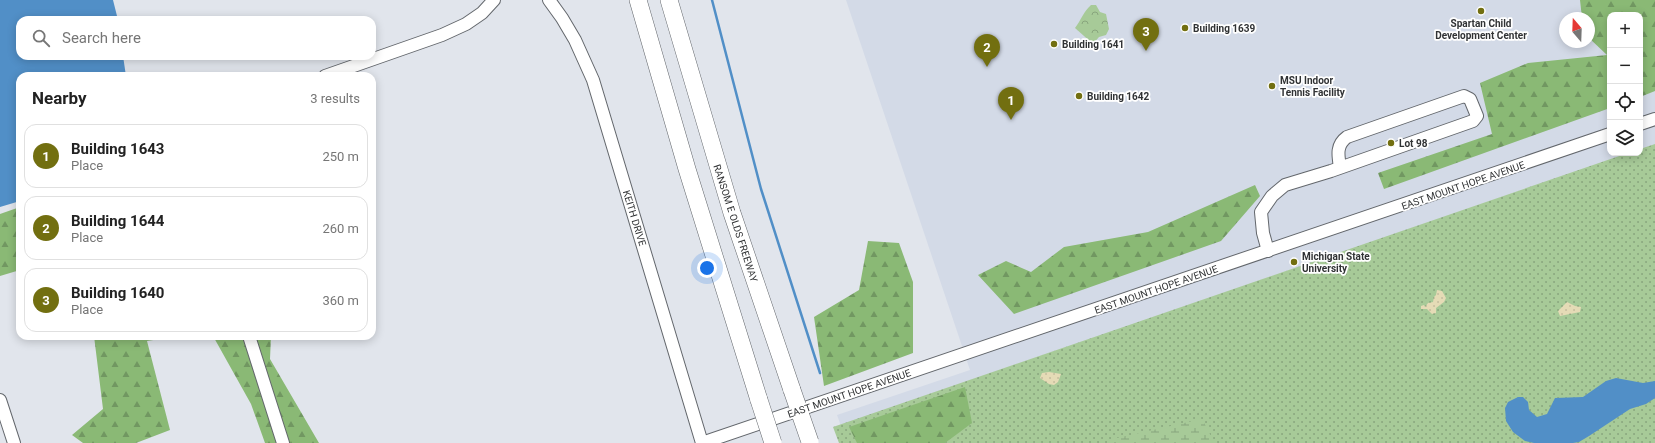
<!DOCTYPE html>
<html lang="en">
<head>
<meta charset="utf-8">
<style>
  body { margin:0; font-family:Roboto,sans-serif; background:#f2f2f2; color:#222 }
  .controls { position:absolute; right:12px; top:12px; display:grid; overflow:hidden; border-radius:8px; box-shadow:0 2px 10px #0003 }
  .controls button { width:36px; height:36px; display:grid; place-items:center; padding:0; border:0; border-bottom:1px solid #e0e0e0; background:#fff; color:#222; font:20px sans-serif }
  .compass { position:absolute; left:1559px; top:12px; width:36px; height:36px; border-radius:50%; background:#fff; box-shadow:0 2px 10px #0003; rotate:341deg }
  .you { position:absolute; left:707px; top:268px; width:14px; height:14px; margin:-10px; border:3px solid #fff; border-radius:50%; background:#1a73e8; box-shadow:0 0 0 6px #1a73e833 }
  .badge { display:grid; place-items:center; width:26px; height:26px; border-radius:50%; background:#726f10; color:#fff; font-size:13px; font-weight:700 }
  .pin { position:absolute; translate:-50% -33px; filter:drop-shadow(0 1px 2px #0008) }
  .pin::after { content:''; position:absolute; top:21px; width:14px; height:12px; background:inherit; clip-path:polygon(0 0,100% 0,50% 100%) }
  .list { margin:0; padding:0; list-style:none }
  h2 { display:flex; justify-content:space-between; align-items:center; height:52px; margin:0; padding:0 16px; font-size:17px }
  h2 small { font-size:13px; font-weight:400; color:#767676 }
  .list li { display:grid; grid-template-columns:26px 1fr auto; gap:12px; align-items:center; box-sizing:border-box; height:64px; margin:0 8px 8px; padding:0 8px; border:1px solid #e0e0e0; border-radius:12px }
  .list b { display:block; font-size:15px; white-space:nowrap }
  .list p { margin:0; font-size:13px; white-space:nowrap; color:#767676 }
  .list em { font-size:13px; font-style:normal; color:#767676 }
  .icon { flex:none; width:22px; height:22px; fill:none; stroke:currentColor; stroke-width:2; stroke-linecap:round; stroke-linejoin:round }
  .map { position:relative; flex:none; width:1655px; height:443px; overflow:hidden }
  .search { position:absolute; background:#fff; box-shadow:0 2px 10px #0003; left:16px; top:16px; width:360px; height:44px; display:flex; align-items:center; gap:10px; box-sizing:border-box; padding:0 14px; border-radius:12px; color:#767676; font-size:15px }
  .panel { position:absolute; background:#fff; box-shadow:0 2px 10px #0003; left:16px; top:72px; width:360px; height:268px; border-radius:12px }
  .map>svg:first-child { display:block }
</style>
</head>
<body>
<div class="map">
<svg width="1655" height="443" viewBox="0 0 1655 443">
  <defs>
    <pattern id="grass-dots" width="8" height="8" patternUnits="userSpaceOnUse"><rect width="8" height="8" fill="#a7ca98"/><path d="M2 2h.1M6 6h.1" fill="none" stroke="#88a57d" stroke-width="1.8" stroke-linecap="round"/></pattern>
    <pattern id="forest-firs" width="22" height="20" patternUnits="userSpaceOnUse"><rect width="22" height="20" fill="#8ab975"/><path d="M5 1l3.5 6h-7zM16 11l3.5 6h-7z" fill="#719761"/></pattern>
    <pattern id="wetland-marsh" width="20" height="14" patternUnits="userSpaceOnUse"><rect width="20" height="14" fill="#a7ca98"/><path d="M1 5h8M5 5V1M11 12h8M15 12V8" fill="none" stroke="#88a57d"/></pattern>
    <pattern id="sand-dots" width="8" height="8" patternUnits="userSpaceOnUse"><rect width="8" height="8" fill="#e5dbb6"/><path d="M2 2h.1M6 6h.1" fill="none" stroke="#c5bc9d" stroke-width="1.8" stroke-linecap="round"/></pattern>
    <pattern id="park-crowns" width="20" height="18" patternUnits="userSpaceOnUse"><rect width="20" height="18" fill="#a7ca98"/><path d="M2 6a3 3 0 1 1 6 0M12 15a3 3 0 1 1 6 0" fill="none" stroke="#88a57d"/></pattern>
  </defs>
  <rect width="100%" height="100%" fill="#e1e5ec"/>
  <!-- built -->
  <path fill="#d3dae7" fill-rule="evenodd" d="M846,0H1655V443H847L837,415L970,370ZM1610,15H1640V153H1610ZM1565,18H1589V42H1565Z"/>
  <!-- grass -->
  <path fill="url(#grass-dots)" d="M1655,144V443H839L833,427L1628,153H1640V149Z"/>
  <!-- forest -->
  <g fill="url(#forest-firs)">
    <path d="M1580,0H1655V91L1640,97V15H1610V108L1384,189L1378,173L1492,134L1480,83L1528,63L1607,55L1589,38V18H1582Z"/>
    <path d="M1255,185L1260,196L1221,241L1014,314L978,275L1006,261L1031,272L1064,247L1148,232Z"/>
    <path d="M20,207V270L0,276V214Z"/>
    <path d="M868,241L899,243L913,282V353L824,386L814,317L859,290Z"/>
    <path d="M94,336H179L147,341L170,430L136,443H83L72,435L103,409Z"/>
    <path d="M213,336H271L270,359L319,443H265L251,404Z"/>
    <path d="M965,387L972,423L945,443H857L849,427Z"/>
  </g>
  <!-- wetland -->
  <path fill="url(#wetland-marsh)" d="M1202,419L1213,440L1212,443H1109L1108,440Z"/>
  <!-- sand -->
  <g fill="url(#sand-dots)">
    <path d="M1437,290L1442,291L1446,298L1444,302L1436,308V313L1432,314L1427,309H1421V306L1424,305L1425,307L1428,303L1433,302L1434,297L1436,295Z"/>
    <path d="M1567,302L1575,306L1581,307L1580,312L1560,316L1558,311Z"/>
    <path d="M1049,372L1061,374L1058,382L1054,385L1049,384L1040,378L1042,373Z"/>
  </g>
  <!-- park -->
  <path fill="url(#park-crowns)" d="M1091,5H1096L1100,12L1106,14L1109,29L1106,35L1099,37L1093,44L1075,28C1081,20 1084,11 1091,5Z"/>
  <!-- water -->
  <g fill="#518fc7">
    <path d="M0,0H113L118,20H20V56H123L126,76H20V201L0,207Z"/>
    <path d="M1616,378L1643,383L1655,381V398L1646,404L1630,409L1589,436L1579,442L1573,443H1534L1525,441L1513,432L1506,421L1505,408L1508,402L1518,397H1523L1528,402L1529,410L1537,417L1547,414L1555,398L1583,397L1606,381Z"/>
  </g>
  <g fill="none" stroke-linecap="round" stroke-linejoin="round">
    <!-- stream -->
    <path stroke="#518fc7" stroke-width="2.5" d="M712,0L761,189L820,373"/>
    <!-- minor casing -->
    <g stroke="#63676c" stroke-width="14">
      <g id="minor">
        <path d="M549,0L562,18L575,40L593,80L702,443"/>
        <path d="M325,76L442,35L466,24L482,13L494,0"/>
        <path d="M1640,124L1655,119"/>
        <path d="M1268,251L1263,233L1261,212L1272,196L1285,185L1331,171L1473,121L1477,116L1470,99L1464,96L1347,137C1336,145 1338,155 1340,167"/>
        <path d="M249,336L283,443"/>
        <path d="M0,400L14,443"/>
        <path d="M702,443L1610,134"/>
      </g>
    </g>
    <!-- highway casing -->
    <g stroke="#63676c" stroke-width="18">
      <g id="highway">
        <path d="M638,0L687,169L759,400"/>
        <path d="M669,0L732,213L792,390"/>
      </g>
    </g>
    <!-- minor -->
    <use href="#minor" stroke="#fff" stroke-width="12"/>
    <!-- highway -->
    <use href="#highway" stroke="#fff" stroke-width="17"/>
    <!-- highway-bridge casing -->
    <g stroke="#63676c" stroke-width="18" stroke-linecap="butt">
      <g id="highway-bridge">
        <path d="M792,390L810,442"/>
        <path d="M759,400L773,443"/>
      </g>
    </g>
    <!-- highway-bridge -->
    <use href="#highway-bridge" stroke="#fff" stroke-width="17"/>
  </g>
  <!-- markers -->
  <g fill="#726f10" stroke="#fff" stroke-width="1.5">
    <circle cx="1481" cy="11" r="4"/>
    <circle cx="1185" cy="28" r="4"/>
    <circle cx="1054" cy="44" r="4"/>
    <circle cx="1272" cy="86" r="4"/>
    <circle cx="1079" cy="96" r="4"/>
    <circle cx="1391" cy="143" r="4"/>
    <circle cx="1294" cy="262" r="4"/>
  </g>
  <g text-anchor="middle" stroke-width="3.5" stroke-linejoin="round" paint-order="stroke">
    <!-- poi labels -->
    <g font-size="10" font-weight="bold" fill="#303234" stroke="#fff" text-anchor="start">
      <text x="1481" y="27" text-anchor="middle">Spartan Child<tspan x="1481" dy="12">Development Center</tspan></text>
      <text x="1193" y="32">Building 1639</text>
      <text x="1062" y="48">Building 1641</text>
      <text x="1280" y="84">MSU Indoor<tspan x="1280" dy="12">Tennis Facility</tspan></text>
      <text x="1087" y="100">Building 1642</text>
      <text x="1399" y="147">Lot 98</text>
      <text x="1302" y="260">Michigan State<tspan x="1302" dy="12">University</tspan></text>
    </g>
    <!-- street labels -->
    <g font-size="10" fill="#303234" stroke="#fff">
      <text transform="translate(1463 185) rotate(-19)" y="4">EAST MOUNT HOPE AVENUE</text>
      <text transform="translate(635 218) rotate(73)" y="4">KEITH DRIVE</text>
      <text transform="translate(736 223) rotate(72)" y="4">RANSOM E OLDS FREEWAY</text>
      <text transform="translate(1156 289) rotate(-19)" y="4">EAST MOUNT HOPE AVENUE</text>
      <text transform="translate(849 393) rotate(-19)" y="4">EAST MOUNT HOPE AVENUE</text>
    </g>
  </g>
</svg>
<div class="controls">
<button>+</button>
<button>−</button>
<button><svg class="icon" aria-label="locate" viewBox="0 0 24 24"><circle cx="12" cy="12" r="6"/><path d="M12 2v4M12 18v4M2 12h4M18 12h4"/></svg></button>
<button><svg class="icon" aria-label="layers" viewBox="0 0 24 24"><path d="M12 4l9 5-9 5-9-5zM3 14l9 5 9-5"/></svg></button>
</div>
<svg class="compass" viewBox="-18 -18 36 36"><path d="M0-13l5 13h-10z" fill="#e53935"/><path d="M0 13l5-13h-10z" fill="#767676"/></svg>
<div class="you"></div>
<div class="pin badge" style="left:1011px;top:120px">1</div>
<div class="pin badge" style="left:987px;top:67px">2</div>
<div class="pin badge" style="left:1146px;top:51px">3</div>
<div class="search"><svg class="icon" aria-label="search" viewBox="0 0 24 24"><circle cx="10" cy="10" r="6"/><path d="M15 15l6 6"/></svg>Search here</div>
<section class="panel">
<h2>Nearby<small>3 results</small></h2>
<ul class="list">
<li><span class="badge">1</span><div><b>Building 1643</b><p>Place</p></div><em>250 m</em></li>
<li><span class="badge">2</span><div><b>Building 1644</b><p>Place</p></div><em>260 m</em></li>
<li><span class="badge">3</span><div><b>Building 1640</b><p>Place</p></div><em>360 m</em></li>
</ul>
</section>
</div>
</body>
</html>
